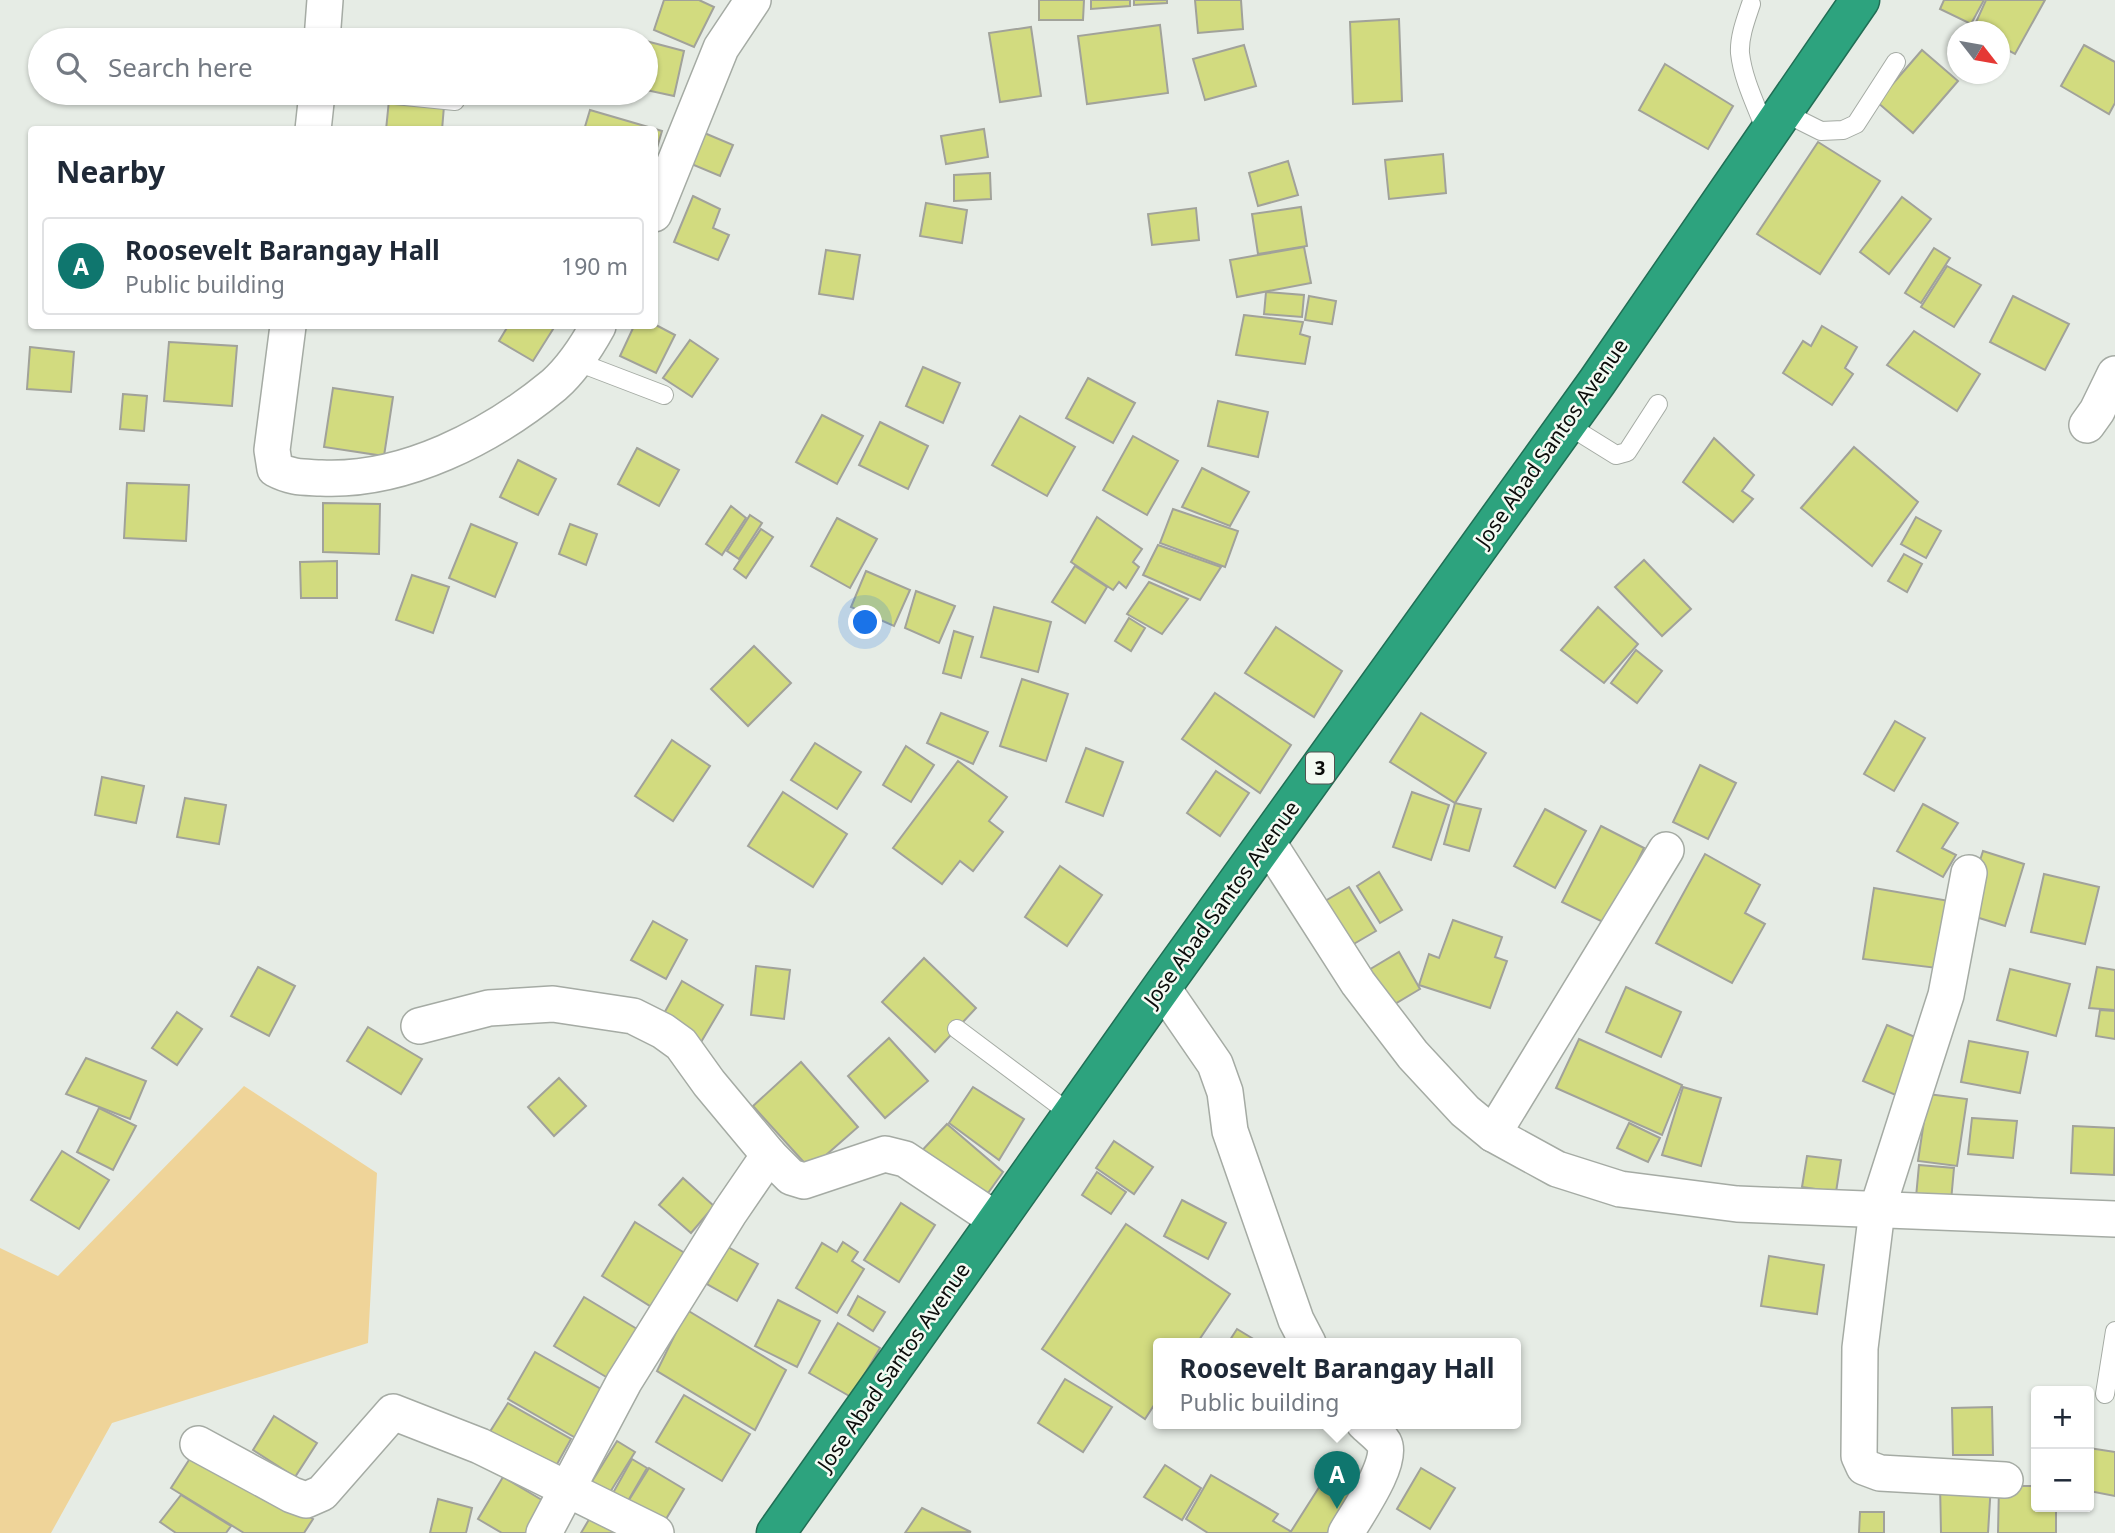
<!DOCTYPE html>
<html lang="en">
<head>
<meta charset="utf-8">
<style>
  body { margin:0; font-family:"Noto Sans",sans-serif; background:#f6f6f7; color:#1f2937 }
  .controls { position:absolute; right:21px; bottom:21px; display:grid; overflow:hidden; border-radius:7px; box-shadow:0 2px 5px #0004 }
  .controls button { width:63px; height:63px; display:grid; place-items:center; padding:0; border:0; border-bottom:2px solid #e0e1e3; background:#fff; color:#1f2937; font:35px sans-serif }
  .compass { position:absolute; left:1947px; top:21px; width:63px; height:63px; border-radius:50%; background:#fff; box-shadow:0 2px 5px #0004; rotate:121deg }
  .you { position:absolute; left:866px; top:623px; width:24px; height:24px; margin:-18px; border:5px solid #fff; border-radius:50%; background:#1a73e8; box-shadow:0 0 0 10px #1a73e833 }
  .badge { display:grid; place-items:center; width:46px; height:46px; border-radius:50%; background:#0f766e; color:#fff; font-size:23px; font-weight:700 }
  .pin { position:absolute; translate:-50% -58px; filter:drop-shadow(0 2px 4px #0008) }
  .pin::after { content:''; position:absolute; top:37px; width:24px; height:21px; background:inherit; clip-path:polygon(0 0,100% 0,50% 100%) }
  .popup { position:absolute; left:1153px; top:1338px; width:368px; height:91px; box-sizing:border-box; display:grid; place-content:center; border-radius:7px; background:#fff; filter:drop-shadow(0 2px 5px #0005); font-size:23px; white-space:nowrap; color:#747a83 }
  .popup b { font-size:26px; color:#1f2937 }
  .popup::after { content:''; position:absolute; left:50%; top:100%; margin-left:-14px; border:14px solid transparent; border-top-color:#fff }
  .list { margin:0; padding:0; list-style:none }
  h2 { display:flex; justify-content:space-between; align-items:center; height:91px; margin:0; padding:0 28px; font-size:30px }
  h2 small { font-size:23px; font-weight:400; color:#747a83 }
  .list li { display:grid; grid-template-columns:46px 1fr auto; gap:21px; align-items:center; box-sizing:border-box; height:98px; margin:0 14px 14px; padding:0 14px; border:2px solid #e0e1e3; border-radius:7px }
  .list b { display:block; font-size:26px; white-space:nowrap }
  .list p { margin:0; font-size:23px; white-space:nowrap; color:#747a83 }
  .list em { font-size:23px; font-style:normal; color:#747a83 }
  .icon { flex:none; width:38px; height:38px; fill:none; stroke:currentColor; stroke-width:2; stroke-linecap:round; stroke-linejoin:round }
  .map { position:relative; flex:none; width:2115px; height:1533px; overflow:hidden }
  .search { position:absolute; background:#fff; box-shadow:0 2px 5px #0004; left:28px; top:28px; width:630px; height:77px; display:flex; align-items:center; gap:18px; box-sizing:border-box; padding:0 24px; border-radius:38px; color:#747a83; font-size:26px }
  .panel { position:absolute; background:#fff; box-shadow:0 2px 5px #0004; left:28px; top:126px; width:630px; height:203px; border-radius:7px }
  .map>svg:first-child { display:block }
</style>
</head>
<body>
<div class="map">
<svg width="2115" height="1533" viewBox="0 0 2115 1533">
  <rect width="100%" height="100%" fill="#e6ece5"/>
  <!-- green -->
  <path fill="#efd499" d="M244,1086L377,1173L368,1343L112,1423L51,1533H0V1248L58,1276Z"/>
  <!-- building -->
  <g fill="#d2db7f" stroke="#a1a29a" stroke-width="2">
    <path d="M664,0H699L714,7L694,47L654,30Z"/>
    <path d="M1039,0H1084L1083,20H1039Z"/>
    <path d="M1091,0H1130V6L1091,9Z"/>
    <path d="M1134,0H1167V3L1134,5Z"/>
    <path d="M1195,0H1241L1243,29L1198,33Z"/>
    <path d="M1944,0H1984L1971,24L1940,9Z"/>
    <path d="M1986,0H2045L2015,54L2000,46V32L1972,31Z"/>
    <path d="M1399,19L1402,101L1353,104L1350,22Z"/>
    <path d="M1160,25L1168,93L1087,104L1078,36Z"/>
    <path d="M1031,27L1041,96L1000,102L989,33Z"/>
    <path d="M646,41L684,51L674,96L646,90Z"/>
    <path d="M1244,45L1256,86L1205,100L1193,59Z"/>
    <path d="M2084,45L2115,62V103L2109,114L2061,86Z"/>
    <path d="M1922,50L1958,81L1913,133L1877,102Z"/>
    <path d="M1665,64L1733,106L1708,149L1639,110Z"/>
    <path d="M389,100L444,106L442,130H386Z"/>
    <path d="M590,110L662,131L654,158V130H584Z"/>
    <path d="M984,129L988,157L946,164L941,136Z"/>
    <path d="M702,132L733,145L720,176L689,163Z"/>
    <path d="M1818,142L1880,181L1820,274L1757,234Z"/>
    <path d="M1443,154L1446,193L1389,199L1385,160Z"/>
    <path d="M1288,161L1298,195L1258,206L1249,173Z"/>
    <path d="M990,173L991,199L954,201V175Z"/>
    <path d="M693,196L720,209L713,228L729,235L718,260L674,242Z"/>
    <path d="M1902,197L1931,219L1889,274L1860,252Z"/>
    <path d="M926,203L967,210L962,243L920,236Z"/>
    <path d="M1301,207L1307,246L1258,254L1252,214Z"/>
    <path d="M1196,208L1199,240L1152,245L1148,214Z"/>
    <path d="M1304,247L1311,283L1237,297L1230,260Z"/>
    <path d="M1934,248L1950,258L1921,303L1905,293Z"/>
    <path d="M826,250L860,255L853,299L819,294Z"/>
    <path d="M1947,266L1981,285L1954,327L1921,307Z"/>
    <path d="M1266,292L1304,295L1302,317L1264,314Z"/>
    <path d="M1309,296L1336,301L1332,324L1305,320Z"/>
    <path d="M2013,296L2069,324L2045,370L1990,342Z"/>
    <path d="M1244,315L1303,322L1300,334L1310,337L1305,364L1236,355Z"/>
    <path d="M654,324L675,335L656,373L620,356L634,326Z"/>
    <path d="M508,326H555L533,361L499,341Z"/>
    <path d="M1822,326L1857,347L1845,368L1853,374L1832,405L1783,373L1803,341L1811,346Z"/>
    <path d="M1914,331L1980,374L1957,411L1887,365Z"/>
    <path d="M690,340L718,359L692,397L663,378Z"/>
    <path d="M169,342L237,346L232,406L164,401Z"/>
    <path d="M30,347L74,352L71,392L27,389Z"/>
    <path d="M923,367L960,383L943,423L906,406Z"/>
    <path d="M1088,378L1135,403L1113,443L1066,418Z"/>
    <path d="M333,388L393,397L384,456L324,447Z"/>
    <path d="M123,394L147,396L144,431L120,429Z"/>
    <path d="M1218,401L1268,412L1258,457L1208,446Z"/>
    <path d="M822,415L863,436L837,484L796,462Z"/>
    <path d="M1020,416L1075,447L1047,496L992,465Z"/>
    <path d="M880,422L928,446L908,489L859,465Z"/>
    <path d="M1133,436L1178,461L1147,515L1103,490Z"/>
    <path d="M1714,438L1754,475L1742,491L1753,499L1733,522L1683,482Z"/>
    <path d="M1854,447L1918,502L1872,566L1801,508Z"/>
    <path d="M637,448L679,470L659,506L618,484Z"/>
    <path d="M518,460L556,479L538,515L500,497Z"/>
    <path d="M1202,468L1249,492L1230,526L1182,507Z"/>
    <path d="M127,483L189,485L186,541L124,538Z"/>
    <path d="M323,503L380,504L379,554L323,552Z"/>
    <path d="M731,506L746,518L722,555L706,544Z"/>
    <path d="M1173,509L1238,531L1225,567L1160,543Z"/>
    <path d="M750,515L762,523L739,559L727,551Z"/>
    <path d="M1097,517L1142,549L1133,562L1139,567L1126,588L1119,582L1113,590L1071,562Z"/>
    <path d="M1916,517L1941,531L1926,558L1901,544Z"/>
    <path d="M837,518L877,539L850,588L811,566Z"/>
    <path d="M471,524L517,543L495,597L449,578Z"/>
    <path d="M570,524L597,534L586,565L559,554Z"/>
    <path d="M761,529L773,537L746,578L734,569Z"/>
    <path d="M1158,545L1221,567L1200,600L1143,575Z"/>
    <path d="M1904,554L1922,564L1907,592L1888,581Z"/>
    <path d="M1644,560L1691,609L1662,636L1615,587Z"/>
    <path d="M337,561V598H301L300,562Z"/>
    <path d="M1075,566L1107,587L1085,623L1052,602Z"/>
    <path d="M866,571L910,590L894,626L851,607Z"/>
    <path d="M412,575L449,587L433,633L396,620Z"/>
    <path d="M1149,582L1188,599L1162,634L1127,614Z"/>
    <path d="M916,591L955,606L939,643L905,628Z"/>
    <path d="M994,607L1051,622L1038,672L981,657Z"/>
    <path d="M1598,607L1638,644L1604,683L1561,650Z"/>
    <path d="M1129,618L1145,628L1131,651L1115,641Z"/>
    <path d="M1276,627L1342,671L1314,717L1245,673Z"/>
    <path d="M954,631L973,637L961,678L943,673Z"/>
    <path d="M754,646L791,683L748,726L711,689Z"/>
    <path d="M1636,650L1662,671L1637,703L1611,683Z"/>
    <path d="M1022,679L1068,694L1046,761L1000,746Z"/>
    <path d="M1215,693L1291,745L1260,793L1182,739Z"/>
    <path d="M941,713L988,732L973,764L927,743Z"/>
    <path d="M1421,713L1486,753L1455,803L1390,762Z"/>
    <path d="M1895,721L1925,738L1894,791L1864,774Z"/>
    <path d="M672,740L710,766L673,821L635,796Z"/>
    <path d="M815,743L861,772L837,809L791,780Z"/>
    <path d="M906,746L934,765L911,802L883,785Z"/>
    <path d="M1086,748L1123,762L1103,816L1066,802Z"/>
    <path d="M958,761L1007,797L989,821L1003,832L973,871L960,861L942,884L893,848Z"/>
    <path d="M1700,765L1736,783L1708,839L1673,822Z"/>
    <path d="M1216,771L1249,793L1220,836L1187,813Z"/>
    <path d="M102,777L144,786L136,823L95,815Z"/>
    <path d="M783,792L847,834L813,887L748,846Z"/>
    <path d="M1412,792L1449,805L1431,860L1393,847Z"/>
    <path d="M185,798L226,805L219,844L177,837Z"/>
    <path d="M1455,803L1481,809L1469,851L1444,844Z"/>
    <path d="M1923,804L1958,823L1942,848L1956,855L1943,877L1897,851Z"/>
    <path d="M1545,809L1586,831L1555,888L1514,866Z"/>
    <path d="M1601,826L1644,848L1607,924L1562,902Z"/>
    <path d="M1983,851L2024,864L2005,926L1963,913Z"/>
    <path d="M1705,854L1760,885L1745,913L1765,924L1732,983L1656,943Z"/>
    <path d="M1060,866L1102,895L1067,946L1025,917Z"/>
    <path d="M1379,872L1402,910L1380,923L1357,886Z"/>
    <path d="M2044,874L2099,887L2085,944L2031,932Z"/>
    <path d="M1349,887L1376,931L1352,945L1325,901Z"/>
    <path d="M1874,888L1955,902L1945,969L1863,959Z"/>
    <path d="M1453,920L1502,937L1495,957L1507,961L1490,1008L1419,985L1429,954L1439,958Z"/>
    <path d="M653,921L687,940L666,979L631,960Z"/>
    <path d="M1399,952L1420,989L1388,1008L1367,971Z"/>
    <path d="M924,958L976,1008L935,1052L882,1002Z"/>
    <path d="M756,966L790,970L784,1019L751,1015Z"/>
    <path d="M258,967L295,986L269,1036L231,1016Z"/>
    <path d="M2097,967L2115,970V1010L2089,1008Z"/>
    <path d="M2010,969L2070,984L2056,1036L1997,1020Z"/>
    <path d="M682,981L723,1005L697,1049L657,1026Z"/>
    <path d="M1626,987L1681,1012L1661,1057L1606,1032Z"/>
    <path d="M2100,1010L2115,1011V1039L2096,1036Z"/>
    <path d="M177,1012L202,1029L177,1065L152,1048Z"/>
    <path d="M1887,1025L1922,1040L1898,1096L1863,1081Z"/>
    <path d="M368,1027L422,1059L401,1094L347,1061Z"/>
    <path d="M889,1038L928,1081L885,1118L848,1076Z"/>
    <path d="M1579,1039L1682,1085L1662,1135L1556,1088Z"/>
    <path d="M1969,1041L2028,1052L2020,1093L1961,1082Z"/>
    <path d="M86,1058L146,1081L130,1119L66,1094Z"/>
    <path d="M801,1062L858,1127L810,1169L753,1106Z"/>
    <path d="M559,1078L586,1106L554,1136L528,1107Z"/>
    <path d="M973,1087L1024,1119L999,1160L949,1123Z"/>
    <path d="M1683,1087L1721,1098L1701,1166L1662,1155Z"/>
    <path d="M1928,1094L1967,1099L1957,1166L1918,1161Z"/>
    <path d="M99,1108L136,1126L113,1170L77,1152Z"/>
    <path d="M1972,1118L2017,1121L2013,1158L1968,1154Z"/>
    <path d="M1629,1123L1660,1138L1648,1162L1617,1148Z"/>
    <path d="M947,1124L1003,1172L978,1207L913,1160Z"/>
    <path d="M2073,1126L2115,1128L2114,1175L2071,1173Z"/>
    <path d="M1114,1141L1153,1167L1134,1194L1096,1168Z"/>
    <path d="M62,1151L109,1180L79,1229L31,1200Z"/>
    <path d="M1807,1156L1841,1160L1836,1192L1802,1187Z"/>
    <path d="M1919,1165L1954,1168L1951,1201L1916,1197Z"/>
    <path d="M1097,1172L1126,1192L1111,1214L1082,1195Z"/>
    <path d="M683,1178L714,1206L691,1233L659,1205Z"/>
    <path d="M1182,1200L1226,1223L1208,1259L1164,1236Z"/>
    <path d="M901,1203L935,1225L899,1282L864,1260Z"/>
    <path d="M635,1222L691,1257L658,1311L602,1276Z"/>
    <path d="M1126,1224L1230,1294L1197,1343H1158V1399L1145,1419L1042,1349Z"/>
    <path d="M843,1242L858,1252L852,1261L864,1269L837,1313L796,1288L822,1243L837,1252Z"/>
    <path d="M728,1247L758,1264L737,1301L707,1284Z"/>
    <path d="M1769,1256L1824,1265L1817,1314L1761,1306Z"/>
    <path d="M858,1296L885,1312L873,1331L848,1315Z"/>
    <path d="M584,1297L642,1332L613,1381L554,1346Z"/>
    <path d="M778,1300L820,1321L797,1367L755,1346Z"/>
    <path d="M687,1310L786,1370L755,1430L657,1371Z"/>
    <path d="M838,1323L880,1348L851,1397L809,1373Z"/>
    <path d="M1237,1329L1260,1343H1228Z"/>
    <path d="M535,1352L608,1393L581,1441L508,1399Z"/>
    <path d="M1065,1379L1112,1407L1083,1452L1038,1423Z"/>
    <path d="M684,1395L750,1434L722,1481L656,1442Z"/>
    <path d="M508,1403L571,1439L551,1475L486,1438Z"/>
    <path d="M1992,1407L1993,1455H1953L1952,1408Z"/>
    <path d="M274,1416L317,1443L295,1477L253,1450Z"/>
    <path d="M617,1441L635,1452L604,1502L586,1491Z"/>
    <path d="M2089,1448L2115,1452V1496L2089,1491Z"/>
    <path d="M196,1449L313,1519L304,1533H244L171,1488Z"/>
    <path d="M632,1459L647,1468L628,1501L613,1493Z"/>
    <path d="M1337,1459L1371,1480L1337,1533H1290Z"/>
    <path d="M1165,1465L1201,1488L1182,1520L1144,1497Z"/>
    <path d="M649,1468L684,1489L660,1529L624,1508Z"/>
    <path d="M1421,1468L1455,1488L1430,1529L1397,1509Z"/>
    <path d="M1211,1475L1278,1514L1273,1521L1290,1531L1289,1533H1208L1186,1519Z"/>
    <path d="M503,1477L547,1503L530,1533H502L478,1519Z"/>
    <path d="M1940,1484H1991L1988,1533H1941Z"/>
    <path d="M1999,1486H2036V1507H2056V1533H1998Z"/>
    <path d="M181,1495L231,1526L226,1533H176L160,1522Z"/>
    <path d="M438,1499L472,1508L466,1533H430Z"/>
    <path d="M922,1508L971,1532L905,1533Z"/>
    <path d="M594,1511L633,1533H581Z"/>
    <path d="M1860,1512H1884V1533H1859Z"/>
  </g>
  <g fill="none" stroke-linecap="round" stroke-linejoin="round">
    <!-- lane casing -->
    <g stroke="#a5aba4" stroke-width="20">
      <g id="lane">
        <path d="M1751,4C1746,19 1739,37 1740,53C1743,81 1758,109 1767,134"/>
        <path d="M375,93L455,101"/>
        <path d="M1783,112L1821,131L1843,130L1856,124L1896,62"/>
        <path d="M575,361L664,395"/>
        <path d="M1566,424L1616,455L1627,452L1658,404"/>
        <path d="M957,1029L1072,1115"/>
        <path d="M2105,1394L2115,1331"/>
      </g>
    </g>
    <!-- street casing -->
    <g stroke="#a5aba4" stroke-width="38">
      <g id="street">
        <path d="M322,40L325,0"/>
        <path d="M313,130L317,93"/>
        <path d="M654,214L721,48L753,0"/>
        <path d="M288,326L272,450L275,469C292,478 303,477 321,478C404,482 491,437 554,385C572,369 587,346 598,326"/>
        <path d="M2087,425L2097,411L2115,374"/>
        <path d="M1267,841L1358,983L1413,1055L1465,1111L1493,1134L1557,1169L1620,1189L1737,1204L2115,1219"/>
        <path d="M1969,873L1946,995L1877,1210L1860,1348L1859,1456L1864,1467L1880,1473L2005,1480"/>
        <path d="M1162,987L1215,1064L1225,1092L1230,1131L1296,1320L1308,1343"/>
        <path d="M419,1026L489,1008L553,1004L633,1016L663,1031L681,1044L709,1083L769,1155L791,1177L804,1181L885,1154L905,1159L998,1221"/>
        <path d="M1493,1134L1666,850"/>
        <path d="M198,1444L292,1495L306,1500L322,1493L393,1412L480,1446L656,1533"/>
        <path d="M544,1533L624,1382L730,1212L769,1155"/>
        <path d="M1346,1533C1356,1515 1394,1462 1384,1443C1380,1436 1370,1429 1364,1423"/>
      </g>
    </g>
    <!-- highway casing -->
    <g stroke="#216e55" stroke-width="41">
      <path id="highway" d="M776,1533L1162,987L1597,382L1860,0"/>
    </g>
    <!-- lane -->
    <use href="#lane" stroke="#fff" stroke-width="18"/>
    <!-- street -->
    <use href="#street" stroke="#fff" stroke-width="35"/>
    <!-- highway -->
    <use href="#highway" stroke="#2da37e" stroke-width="38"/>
  </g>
  <g text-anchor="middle" stroke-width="5" stroke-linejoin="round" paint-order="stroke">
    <!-- shield labels -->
    <rect fill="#f3faf2" stroke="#515350" stroke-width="2" x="1306" y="752.5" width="28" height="31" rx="5"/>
    <g font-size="19" font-weight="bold" fill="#0b0c0a">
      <text x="1320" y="775">3</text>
    </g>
    <!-- street labels -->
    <g font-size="21" fill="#0b0c0a" stroke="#f3faf2">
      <text transform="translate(1552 443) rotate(-55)" y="7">Jose Abad Santos Avenue</text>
      <text transform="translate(1222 904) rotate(-54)" y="7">Jose Abad Santos Avenue</text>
      <text transform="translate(894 1367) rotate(-55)" y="7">Jose Abad Santos Avenue</text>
    </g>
  </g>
</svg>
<div class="controls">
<button>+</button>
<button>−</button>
</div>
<svg class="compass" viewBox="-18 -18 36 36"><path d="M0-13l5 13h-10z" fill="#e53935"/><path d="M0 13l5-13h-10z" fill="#747a83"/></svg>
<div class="you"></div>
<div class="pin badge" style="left:1337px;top:1509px">A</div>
<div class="popup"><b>Roosevelt Barangay Hall</b>Public building</div>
<div class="search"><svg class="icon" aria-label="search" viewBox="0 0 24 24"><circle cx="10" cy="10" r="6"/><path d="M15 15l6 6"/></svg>Search here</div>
<section class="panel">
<h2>Nearby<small></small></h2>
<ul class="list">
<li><span class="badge">A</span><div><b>Roosevelt Barangay Hall</b><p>Public building</p></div><em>190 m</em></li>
</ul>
</section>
</div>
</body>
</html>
